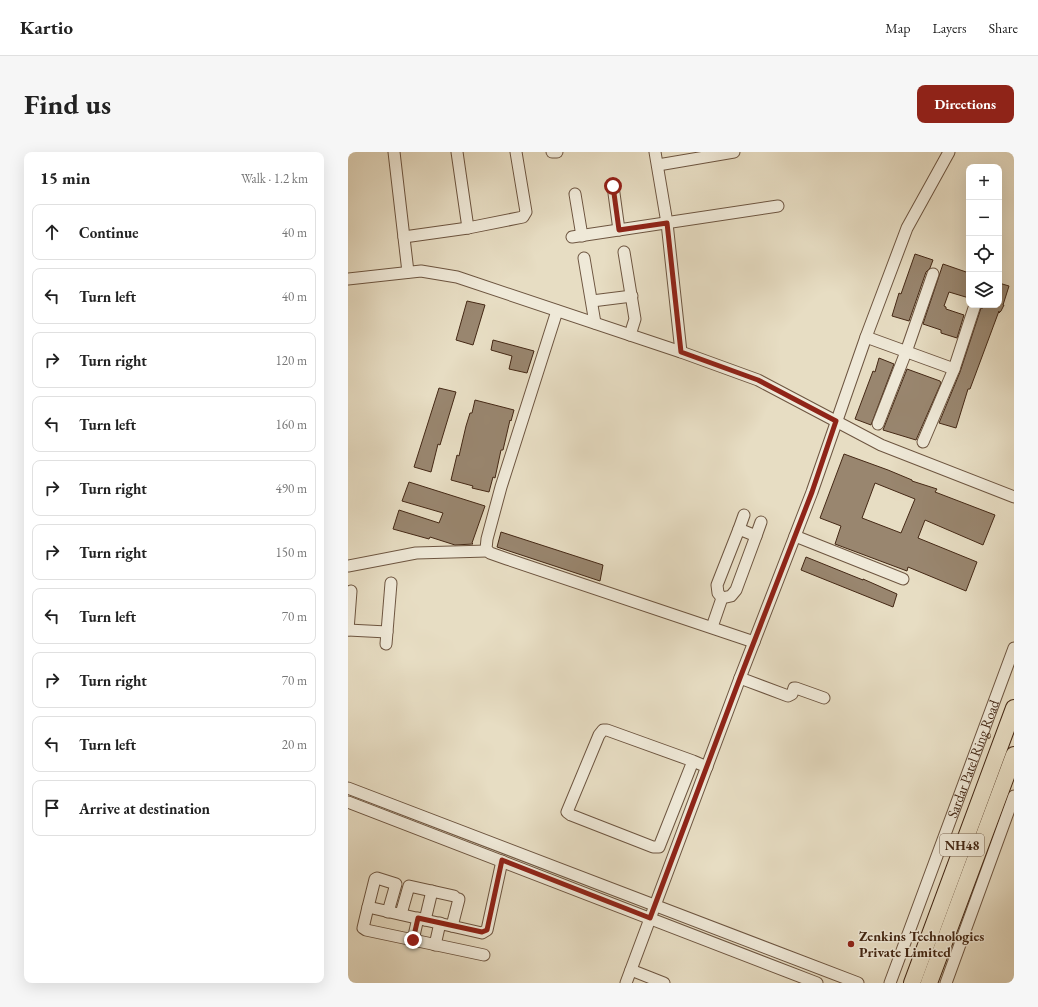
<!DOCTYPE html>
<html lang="en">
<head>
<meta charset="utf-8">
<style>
  body { margin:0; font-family:"EB Garamond",serif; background:#f6f6f6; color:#222 }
  .controls { position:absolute; right:12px; top:12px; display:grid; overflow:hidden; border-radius:8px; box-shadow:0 4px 16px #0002 }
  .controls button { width:36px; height:36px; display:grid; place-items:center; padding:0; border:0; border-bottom:1px solid #e0e0e0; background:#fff; color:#222; font:20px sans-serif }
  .stop { position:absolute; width:12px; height:12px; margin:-9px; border:3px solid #8f2418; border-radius:50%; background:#fff }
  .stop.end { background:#8f2418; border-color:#fff; box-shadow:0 1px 4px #0008 }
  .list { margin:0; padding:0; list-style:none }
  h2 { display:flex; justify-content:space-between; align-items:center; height:52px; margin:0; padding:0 16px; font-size:17px }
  h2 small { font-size:13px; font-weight:400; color:#767676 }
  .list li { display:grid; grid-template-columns:26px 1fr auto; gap:12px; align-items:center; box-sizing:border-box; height:56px; margin:0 8px 8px; padding:0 8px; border:1px solid #e0e0e0; border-radius:8px }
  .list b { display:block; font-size:15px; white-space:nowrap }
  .list em { font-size:13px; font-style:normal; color:#767676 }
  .icon { flex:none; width:22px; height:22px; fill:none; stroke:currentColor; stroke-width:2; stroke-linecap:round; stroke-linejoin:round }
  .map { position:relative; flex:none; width:666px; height:831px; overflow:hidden; border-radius:8px }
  header { display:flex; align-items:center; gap:24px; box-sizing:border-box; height:56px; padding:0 20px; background:#fff; border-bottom:1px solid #e0e0e0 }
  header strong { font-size:19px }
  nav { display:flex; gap:22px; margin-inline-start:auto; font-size:14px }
  .intro { display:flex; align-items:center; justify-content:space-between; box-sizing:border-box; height:96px; padding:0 24px }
  h1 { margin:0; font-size:28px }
  .button { padding:10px 18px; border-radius:8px; background:#8f2418; color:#fff; font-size:14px; font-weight:700 }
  main { display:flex; gap:24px; padding:0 24px }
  aside { flex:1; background:#fff; border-radius:8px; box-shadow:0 4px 16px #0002 }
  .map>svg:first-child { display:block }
</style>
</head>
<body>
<header>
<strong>Kartio</strong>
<nav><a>Map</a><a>Layers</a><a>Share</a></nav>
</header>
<div class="intro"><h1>Find us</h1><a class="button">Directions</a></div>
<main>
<aside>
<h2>15 min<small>Walk · 1.2 km</small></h2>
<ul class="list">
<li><svg class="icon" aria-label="ahead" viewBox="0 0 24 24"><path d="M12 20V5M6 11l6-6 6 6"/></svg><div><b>Continue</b></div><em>40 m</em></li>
<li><svg class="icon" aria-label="left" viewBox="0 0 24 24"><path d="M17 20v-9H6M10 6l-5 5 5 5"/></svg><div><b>Turn left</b></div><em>40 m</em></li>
<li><svg class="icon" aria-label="right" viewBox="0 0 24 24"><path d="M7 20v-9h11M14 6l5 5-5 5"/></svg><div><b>Turn right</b></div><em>120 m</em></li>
<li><svg class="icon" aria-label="left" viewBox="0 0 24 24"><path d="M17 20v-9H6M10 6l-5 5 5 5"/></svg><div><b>Turn left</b></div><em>160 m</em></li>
<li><svg class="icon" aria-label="right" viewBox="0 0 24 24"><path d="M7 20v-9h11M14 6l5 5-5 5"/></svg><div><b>Turn right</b></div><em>490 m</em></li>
<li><svg class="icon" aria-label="right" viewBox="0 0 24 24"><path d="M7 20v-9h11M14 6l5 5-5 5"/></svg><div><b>Turn right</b></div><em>150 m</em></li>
<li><svg class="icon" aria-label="left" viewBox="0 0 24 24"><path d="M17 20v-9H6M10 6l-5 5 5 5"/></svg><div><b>Turn left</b></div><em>70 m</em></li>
<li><svg class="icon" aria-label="right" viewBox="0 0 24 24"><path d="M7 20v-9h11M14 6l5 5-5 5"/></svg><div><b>Turn right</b></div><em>70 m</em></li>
<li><svg class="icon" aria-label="left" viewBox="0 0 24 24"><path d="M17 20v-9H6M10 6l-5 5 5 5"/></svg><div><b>Turn left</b></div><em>20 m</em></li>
<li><svg class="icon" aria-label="arrive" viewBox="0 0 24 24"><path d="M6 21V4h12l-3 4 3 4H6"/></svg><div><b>Arrive at destination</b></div></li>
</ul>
</aside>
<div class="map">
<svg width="666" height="831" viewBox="0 0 666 831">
  <rect width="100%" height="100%" fill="#e7ddc3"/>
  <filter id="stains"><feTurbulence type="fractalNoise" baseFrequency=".005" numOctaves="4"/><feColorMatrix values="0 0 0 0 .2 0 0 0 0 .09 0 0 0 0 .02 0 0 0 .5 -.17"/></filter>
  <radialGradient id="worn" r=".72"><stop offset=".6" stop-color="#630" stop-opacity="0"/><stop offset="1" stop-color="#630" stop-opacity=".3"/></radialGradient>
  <!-- building -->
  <g fill="#99866f" stroke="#442815" fill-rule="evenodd">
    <path d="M567,102L585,108L582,116L578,120L561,169L544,164L551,141L553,142Z"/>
    <path d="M595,112L621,121V146L601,140L596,154L598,155V157L616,163L609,186L593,181V178L575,172Z"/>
    <path d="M651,131L661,134L655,153H656L653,159L651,161V159L622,237H620L608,276L591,271L612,220L633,156H635L636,153H651Z"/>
    <path d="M119,149L137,153L125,193L108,188Z"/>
    <path d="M145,188L186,199L179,221L161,217L164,204L143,198Z"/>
    <path d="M531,206L546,212L523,273L507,267L525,219L527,220Z"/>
    <path d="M559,217L592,229L593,231L568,288L535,278Z"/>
    <path d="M91,236L108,240L92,293L90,292L83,320L66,315Z"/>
    <path d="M127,248L166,258L163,269L162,268L155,298H153L147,326L145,325L141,340L124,336L125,334L103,328L109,303L111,304L118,274L122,261H124Z"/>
    <path d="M496,302L540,318L564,328V329L589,337L587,340L647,363L635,393L577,368L570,386L629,410L618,439L560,415L559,419L487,392L493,374L472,366ZM527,331L567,347L553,381L514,366Z"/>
    <path d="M61,330L137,354L124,391L125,392L107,393L82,385L81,387L45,377L51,358L91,371L95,361L54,349Z"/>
    <path d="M153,380L255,413L252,429L149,395Z"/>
    <path d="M458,405L515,428V427L549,442L545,455L453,418Z"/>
  </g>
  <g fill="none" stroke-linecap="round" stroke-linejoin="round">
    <!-- minor casing -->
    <g stroke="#6d5540" stroke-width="13">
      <g id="minor">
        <path d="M46,0L60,120"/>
        <path d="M109,0L120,76"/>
        <path d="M204,0H209"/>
        <path d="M307,0L319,71L333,200"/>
        <path d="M310,13L386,0"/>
        <path d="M265,34L271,78"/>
        <path d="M227,42L234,84"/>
        <path d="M56,85L120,76L175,65L178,60L168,0"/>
        <path d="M224,85L430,54"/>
        <path d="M276,100L287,167L282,183"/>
        <path d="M236,106L247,171"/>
        <path d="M0,127L73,119L109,125L333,200L410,228L533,293L666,345"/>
        <path d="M244,149L284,144"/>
        <path d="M209,159L153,335L139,387L138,397L142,401L159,407L406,490"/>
        <path d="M518,185L606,217"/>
        <path d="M530,272L558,200L585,122"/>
        <path d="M575,290L606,217L627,153"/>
        <path d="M391,377L396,363"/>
        <path d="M408,384L413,370"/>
        <path d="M447,384L555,427"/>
        <path d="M0,414L68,401L139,399"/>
        <path d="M364,475L374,446L383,444L388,438L408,384L391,377L369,433L370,441L374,446"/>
        <path d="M0,478L39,480"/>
        <path d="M0,478L3,439"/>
        <path d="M38,492L43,431"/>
        <path d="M392,526L440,544L444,542L446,536H448L476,546"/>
        <path d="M345,609L311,695H305L223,663L219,660L251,583L255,578H259L345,609L359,615"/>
        <path d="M0,636L510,831"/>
        <path d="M0,650L469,831"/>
        <path d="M20,755L27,727L29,726L48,732L40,760"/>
        <path d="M53,762L61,734L106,744"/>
        <path d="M77,768L84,739"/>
        <path d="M104,774L111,747"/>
        <path d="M65,788L70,766"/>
        <path d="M87,793L92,771"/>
        <path d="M136,803L18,778L15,776L20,755L134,781L139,778L154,709"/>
        <path d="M283,818L316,831"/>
        <path d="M278,831L392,526L464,340L518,185L559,76L601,0"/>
        <path id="s1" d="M542,831L666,496"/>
        <path d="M598,831L666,644"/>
      </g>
    </g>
    <!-- highway casing -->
    <g stroke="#442815" stroke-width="18">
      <g id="highway">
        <path d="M564,831L666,556"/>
        <path d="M581,831L666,603"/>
      </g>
    </g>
    <!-- minor -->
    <use href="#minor" stroke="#efe9d8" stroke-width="11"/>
    <!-- highway -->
    <use href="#highway" stroke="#e7ddc3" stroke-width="16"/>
  </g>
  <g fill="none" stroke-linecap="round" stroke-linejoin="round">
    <!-- route -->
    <path stroke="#8f2418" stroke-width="5" d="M65,788L70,766L134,780L139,778L154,708L302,766L392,526L464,340L488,269L410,228L333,200L319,71L271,78L265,34"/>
  </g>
  <!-- markers -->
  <circle fill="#8f2418" stroke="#efe9d8" stroke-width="1.5" cx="503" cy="792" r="4"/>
  <g text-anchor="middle" stroke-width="3" stroke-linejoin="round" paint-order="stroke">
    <!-- shield labels -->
    <rect fill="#efe9d8" stroke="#776250" stroke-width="1" x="592" y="682" width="44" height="22" rx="3"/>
    <g font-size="13" font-weight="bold" fill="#442815">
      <text x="614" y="698">NH48</text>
    </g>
    <!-- street labels -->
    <g font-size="14" fill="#442815" stroke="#efe9d8">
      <text dy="5" stroke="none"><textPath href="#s1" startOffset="239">Sardar Patel Ring Road</textPath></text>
    </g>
    <!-- poi labels -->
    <g font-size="14" font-weight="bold" fill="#442815" stroke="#efe9d8" text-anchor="start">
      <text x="511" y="789">Zenkins Technologies<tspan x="511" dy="16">Private Limited</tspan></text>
    </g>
  </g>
  <rect width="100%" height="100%" filter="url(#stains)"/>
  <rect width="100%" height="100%" fill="url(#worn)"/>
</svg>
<div class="controls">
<button>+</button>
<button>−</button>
<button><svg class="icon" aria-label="locate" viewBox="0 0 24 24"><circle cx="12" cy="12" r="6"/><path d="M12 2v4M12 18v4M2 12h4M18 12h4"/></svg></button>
<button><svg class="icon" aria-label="layers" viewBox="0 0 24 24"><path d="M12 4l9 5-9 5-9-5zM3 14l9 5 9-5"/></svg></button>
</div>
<div class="stop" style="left:265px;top:34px"></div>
<div class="stop end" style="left:65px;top:788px"></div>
</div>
</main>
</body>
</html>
